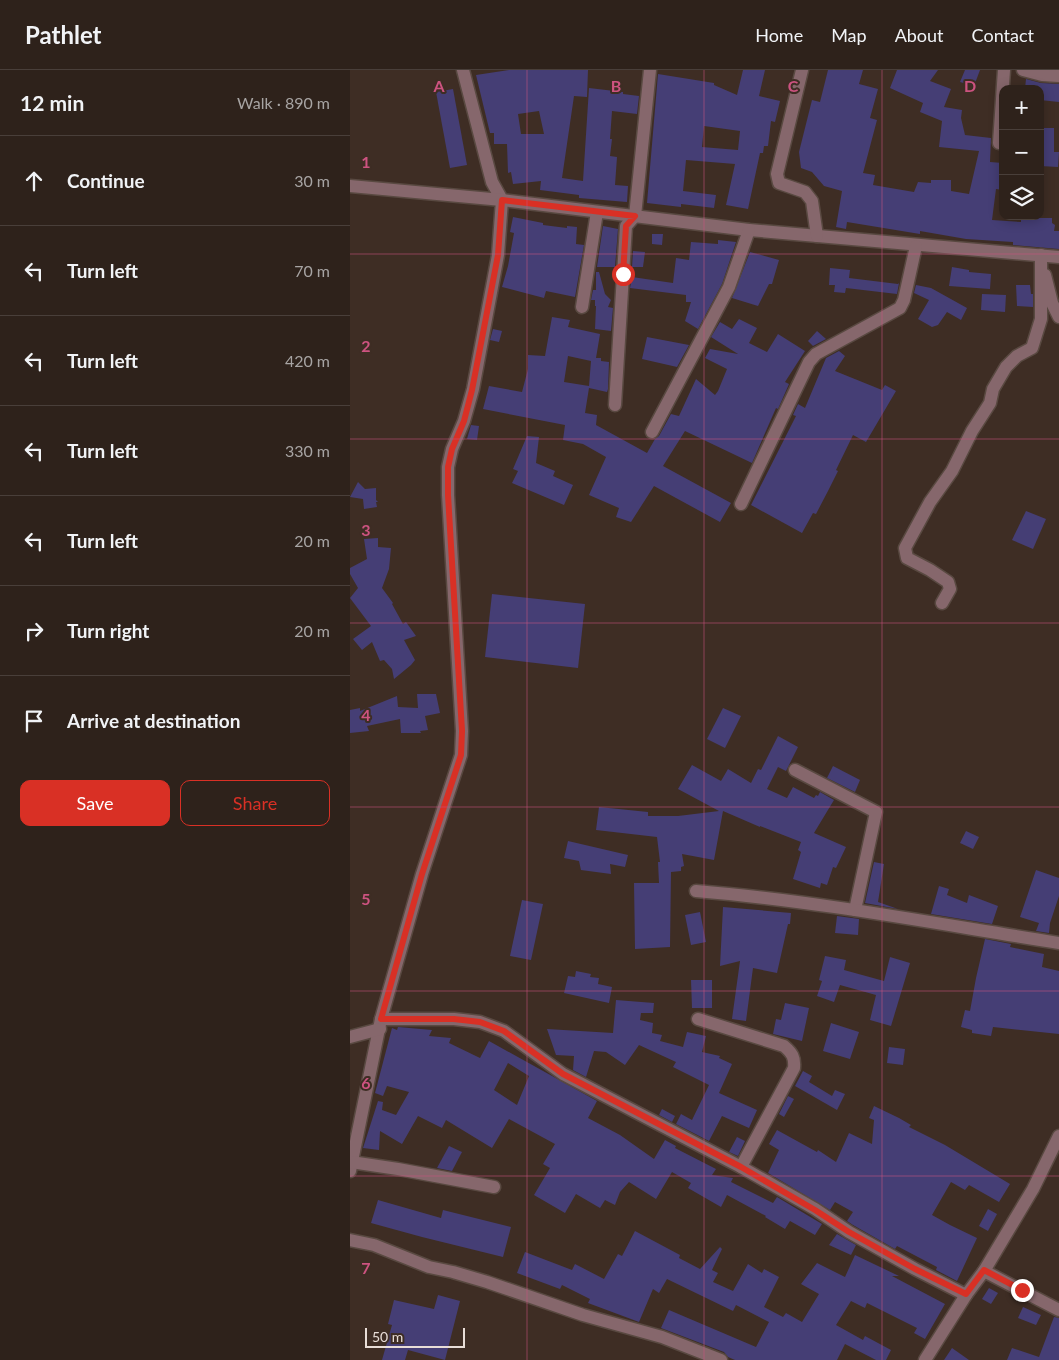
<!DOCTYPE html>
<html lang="en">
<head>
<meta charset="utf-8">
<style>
  body { margin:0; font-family:Lato,sans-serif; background:#3a2f28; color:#f1f3f6 }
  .controls { position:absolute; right:15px; top:15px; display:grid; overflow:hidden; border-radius:10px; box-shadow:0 2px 12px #0003 }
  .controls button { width:45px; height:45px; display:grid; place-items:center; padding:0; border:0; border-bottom:1px solid #493f3a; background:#2e221b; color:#f1f3f6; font:25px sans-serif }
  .scale { position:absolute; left:15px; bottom:12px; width:100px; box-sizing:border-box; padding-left:5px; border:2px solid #e8ddd7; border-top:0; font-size:14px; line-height:18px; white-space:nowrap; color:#e8ddd7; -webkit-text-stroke:4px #3e2d24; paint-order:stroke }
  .stop { position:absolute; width:15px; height:15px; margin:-11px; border:4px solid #d93025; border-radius:50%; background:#fff }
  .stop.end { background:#d93025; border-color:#fff; box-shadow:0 1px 5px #0008 }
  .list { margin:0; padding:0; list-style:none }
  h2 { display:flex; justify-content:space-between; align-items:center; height:65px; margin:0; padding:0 20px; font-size:21px }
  h2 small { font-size:16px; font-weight:400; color:#a7a4a3 }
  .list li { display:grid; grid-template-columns:32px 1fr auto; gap:15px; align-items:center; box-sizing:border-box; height:90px; padding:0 20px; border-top:1px solid #493f3a }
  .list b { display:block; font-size:19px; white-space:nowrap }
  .list em { font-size:16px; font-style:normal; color:#a7a4a3 }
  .actions { display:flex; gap:10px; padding:15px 20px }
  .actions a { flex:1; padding:11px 0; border:1px solid #d93025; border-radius:10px; text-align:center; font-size:18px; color:#d93025 }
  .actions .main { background:#d93025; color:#fff }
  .icon { flex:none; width:28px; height:28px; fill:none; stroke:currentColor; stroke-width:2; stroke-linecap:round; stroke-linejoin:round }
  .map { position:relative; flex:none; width:709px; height:1290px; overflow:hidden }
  header { display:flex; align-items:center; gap:30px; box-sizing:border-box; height:70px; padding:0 25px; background:#2e221b; border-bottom:1px solid #493f3a }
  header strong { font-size:24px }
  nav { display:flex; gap:28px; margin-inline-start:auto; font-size:18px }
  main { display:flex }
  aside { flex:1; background:#2e221b }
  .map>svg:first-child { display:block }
</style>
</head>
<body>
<header>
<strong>Pathlet</strong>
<nav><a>Home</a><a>Map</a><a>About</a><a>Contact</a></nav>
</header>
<main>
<aside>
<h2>12 min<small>Walk · 890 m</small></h2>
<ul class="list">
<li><svg class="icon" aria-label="ahead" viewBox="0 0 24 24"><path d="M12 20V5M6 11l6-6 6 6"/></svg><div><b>Continue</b></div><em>30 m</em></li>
<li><svg class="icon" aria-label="left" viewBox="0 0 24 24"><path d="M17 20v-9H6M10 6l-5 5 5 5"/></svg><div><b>Turn left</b></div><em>70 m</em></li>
<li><svg class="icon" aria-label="left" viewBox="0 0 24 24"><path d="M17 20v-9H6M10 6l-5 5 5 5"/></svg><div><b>Turn left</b></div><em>420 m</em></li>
<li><svg class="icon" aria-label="left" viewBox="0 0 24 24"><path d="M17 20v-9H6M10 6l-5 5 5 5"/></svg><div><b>Turn left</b></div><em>330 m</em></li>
<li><svg class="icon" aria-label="left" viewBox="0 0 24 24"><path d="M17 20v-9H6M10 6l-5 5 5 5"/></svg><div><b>Turn left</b></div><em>20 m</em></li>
<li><svg class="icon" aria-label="right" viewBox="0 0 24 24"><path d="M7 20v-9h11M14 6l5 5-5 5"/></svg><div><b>Turn right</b></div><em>20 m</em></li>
<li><svg class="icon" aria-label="arrive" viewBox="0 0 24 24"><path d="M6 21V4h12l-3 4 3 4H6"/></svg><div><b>Arrive at destination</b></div></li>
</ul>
<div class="actions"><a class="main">Save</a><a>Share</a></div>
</aside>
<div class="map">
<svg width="709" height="1290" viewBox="0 0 709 1290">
  <rect width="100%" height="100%" fill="#3e2d24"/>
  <!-- building -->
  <g fill="#453e75" fill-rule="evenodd">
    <path d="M159,0H238L237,27L224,26L212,108L233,111L239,18L273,22V24L289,26L287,44L262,41L260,69H262L260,86L267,87L265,115L278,116L277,132L229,128V125L190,120L191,111L163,114L161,102L158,103L157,74H144V63H140L126,5ZM189,41L194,64H171L168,44Z"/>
    <path d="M393,0H415L409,26L430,31L425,52L421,51L418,76H414L413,83H410L398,139L376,135L385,94L336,90L333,121L366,125L364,138L331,134V137L297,133L308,4L364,13V15L387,25ZM354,56L390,61L388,80L352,77Z"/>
    <path d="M478,0H513L509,14L528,19L520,48L527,50L513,103L525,105L523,115L564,122L568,112L581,113V110H601V121L619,124L629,81L589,77L592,51L570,42L573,33L540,18L547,0H588L580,11L601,19L594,37L612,40L611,48L615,65L641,68L640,92L653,93V120L646,119L642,150L671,152V148H702V153L705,155L704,161H709V179L663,175V172L616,169L570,161V164L497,152L496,159L486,157L492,121L474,116L462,102L451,98L449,82L462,30L470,32Z"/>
    <path d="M615,0H630L624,16L610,12Z"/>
    <path d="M676,9L691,13L709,14V32L690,30V19H675Z"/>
    <path d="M103,19L117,95L100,98L86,22Z"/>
    <path d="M690,58H704V82H709L708,97L690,96Z"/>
    <path d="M163,147L193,153V155L217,158V156L227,157L226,174L234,175L225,227L196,221L194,228L152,217L158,196L164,163L160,162Z"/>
    <path d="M253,156L268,159L265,197H247Z"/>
    <path d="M302,164H313L312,175L302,174Z"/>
    <path d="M368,170L386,172L372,214L348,259L335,251L341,232H336V225L280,218L282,207L323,213L326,188L339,190L341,172L368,174Z"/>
    <path d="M283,181L295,182L293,197H282Z"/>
    <path d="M400,182L429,190L422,214H419L408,236L382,228Z"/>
    <path d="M602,197L619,200V202L641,204L640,219L599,216Z"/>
    <path d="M480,198L500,200L499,208L548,214L549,213L547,224L496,218L495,223L484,222L485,215H479Z"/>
    <path d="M246,202H249L255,224L261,230L258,237L263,238L261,261L245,259L246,236H245V230H241L243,220H246Z"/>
    <path d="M566,215L581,218L617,238L611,250L597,242L588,255L582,257L568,249L579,230L564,223Z"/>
    <path d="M666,215H680L681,224H683V237L667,236Z"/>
    <path d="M632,224L656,225L655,242L631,240Z"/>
    <path d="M202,247L220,250L218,257L250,264L246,288H251V291L259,292L258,319L257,322L239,318L235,343L247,345L246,355L297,383L305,369L309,366L321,344L329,346L346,309L365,325L368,321L377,299L355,288L360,279L388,284L361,267L370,252L382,259L389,249L407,258L399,273L417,282L428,264L455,281L435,312L439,314L428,339L426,338L402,393L335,361L313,396L381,433L370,452L304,416L281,452L266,447L269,438L239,425L256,387L233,374L213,370L215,355L133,339L139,316L172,322L178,299V285L195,286ZM218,286L241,291L239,316L214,312Z"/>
    <path d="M143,259L152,261L149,272L140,270Z"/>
    <path d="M467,261L476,269L463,276L458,271Z"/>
    <path d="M297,267L339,275L327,297L292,289Z"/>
    <path d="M489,281L495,286L485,301L532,320L535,315L546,321L516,372L503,365L486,400L488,401L478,421L466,444L463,443L452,463L401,435L446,346L443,345L448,334L455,338L476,288Z"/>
    <path d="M121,355L129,356L127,370L117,369Z"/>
    <path d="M177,366L189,367L186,393L205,401L203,406L223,415L214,435L162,413L168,401L163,399Z"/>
    <path d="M8,412L15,419L26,418V430L28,432H26L27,437L14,439L13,429L0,427Z"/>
    <path d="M676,441L696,449L683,479L662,470Z"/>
    <path d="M28,468V477L41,478L39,499L32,518L43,533L42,534L53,554L56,552L66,566L54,570L65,590L61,595L44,609L42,599L34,590L30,591L22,572L12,580L3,569L21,556L0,528L8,518L0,504V498L17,489L14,469Z"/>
    <path d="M142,524L235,534L228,598L135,587Z"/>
    <path d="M67,624H86L90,643L75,646L78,660L70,661L71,663H51L50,649L17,656L19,661L0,663V640L10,638V641L47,626L48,637L68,638Z"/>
    <path d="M373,638L391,646L375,678L357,669Z"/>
    <path d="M428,666L448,677L436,701L428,697L417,719L437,728L443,717L464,728L466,725L468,726L470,722L484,730L464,763L496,777L486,798L483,797L477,815L471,813L470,818L443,809L451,782L448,780L451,772L410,756V757L373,741L364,790L332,784L334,796L331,797V801L321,802L320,877L285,879L284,813H309L308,792H310L307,767L246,760L249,737L298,742V746H328L369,741L328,719L342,695L371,711L378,699L401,713L408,699L411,700Z"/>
    <path d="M483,696L510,710L505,722L477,708Z"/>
    <path d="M616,761L629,767L623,779L610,773Z"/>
    <path d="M218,771L278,785L275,797L260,794L261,804L231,800L229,791L214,788Z"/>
    <path d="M524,792L534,794L528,832L548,839L515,833Z"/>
    <path d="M686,800L709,808V826L700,853L699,863L686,861L689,853L670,847Z"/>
    <path d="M589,816L599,819L597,825L617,833L619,825L648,836L642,854L581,844Z"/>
    <path d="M172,830L193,834L181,890L160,886Z"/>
    <path d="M373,837L441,843L440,854H438L427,903L403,898L396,951L382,949L390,891L370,896Z"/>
    <path d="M350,842L356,872L341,875L335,845Z"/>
    <path d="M487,846L509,849L508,865L485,863Z"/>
    <path d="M635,869L661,874L660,877L694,884L692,897L709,901V964L643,957L641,966L622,963V960L611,957L615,940L620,941L626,908Z"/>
    <path d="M475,886L496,890L494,900L534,911L540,887L560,893L541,956L520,950L526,925L490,915L484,932L467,926L472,911L469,910Z"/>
    <path d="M226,901L241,904L240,907L249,908L248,914L262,917L259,933L214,923L218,906L225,907Z"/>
    <path d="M341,910H362V938H342Z"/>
    <path d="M266,930L304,933L303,943H291L290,950L303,953L302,963L312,965L310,971L333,977L337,962L356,966L352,982L370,986L369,988L382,994L369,1023L407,1040L399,1058L372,1046L359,1071L326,1054L331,1044L342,1050L359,1015L323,997L326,992L289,975L275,995L256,982L244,981L236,1007L223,1000L224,986L206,985L197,959L263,963Z"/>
    <path d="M435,933L459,938L452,971L423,964L426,949L431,950Z"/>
    <path d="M481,953L509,962L500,989L473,981Z"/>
    <path d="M48,957L82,960L79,966L101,968L99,973L130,988L139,971L247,1031L238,1048L270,1065L304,1089L315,1070L326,1076L325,1078L366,1099L362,1105L383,1108L381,1112L423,1133L427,1127L472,1154L465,1165L440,1151L435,1159L415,1147L416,1146L377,1125L371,1137L338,1118L341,1113L322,1102L306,1129L279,1112L270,1122L265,1135L255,1130L250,1138L226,1124L215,1143L184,1125L200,1098L193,1094L205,1074L159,1049L142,1078L96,1050L92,1058L68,1046L52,1074L30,1061L29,1080L13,1078L28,1031L33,1032L32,1040L46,1045L59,1022L37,1016L33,1026L25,1023L42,958L47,960ZM158,993L179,1006L167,1035L144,1020Z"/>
    <path d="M539,977L555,979L553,995L537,993Z"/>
    <path d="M453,1001L462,1006L459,1012L482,1026L485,1020L495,1024L487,1040L445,1016Z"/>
    <path d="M438,1026L444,1029L434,1047L429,1044Z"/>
    <path d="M524,1036L549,1048L561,1055L559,1057L595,1075L660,1114L649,1132L619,1115L615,1120L601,1112L582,1145L600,1155L627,1168L607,1211L586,1200L587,1197L547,1176L545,1179L503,1155L497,1151L503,1142L485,1132L480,1140L418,1103L429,1080L419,1074L427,1060L467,1082L468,1080L486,1092L499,1063L522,1074L524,1050L519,1048Z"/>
    <path d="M312,1039L325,1046L322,1052L309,1045Z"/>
    <path d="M387,1067L395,1071L388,1086L379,1082Z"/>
    <path d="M99,1076L112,1082L102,1101L87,1098Z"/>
    <path d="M28,1130L91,1148L93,1140L161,1157L153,1187L72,1167L21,1153Z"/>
    <path d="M638,1139L647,1144L638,1161L629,1156Z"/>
    <path d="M285,1161L330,1185L329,1188L350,1199L370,1177L372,1179L362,1200L368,1203L363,1212L383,1221L398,1194L412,1203L414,1199L429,1207L414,1237L433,1247L436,1243L452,1252L469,1224L451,1214L467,1193L495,1207L505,1185L549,1206H542L595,1234L575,1269L564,1263L567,1258L517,1233L515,1238L501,1231L486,1255L513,1270L515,1266L541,1280L536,1290H526L495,1274L487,1290H385L378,1287L374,1282L311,1258L319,1240L406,1277L419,1252L386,1235L383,1241L317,1209L309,1223L303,1219L289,1252L238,1233L240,1229L212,1215L210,1219L167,1203L175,1182L222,1200L225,1194L254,1209L268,1184L272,1186Z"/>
    <path d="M487,1164L506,1175L501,1185L479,1175Z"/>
    <path d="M639,1218L648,1223L641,1234L632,1229Z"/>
    <path d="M88,1225L110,1231L95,1290L58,1280L55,1290H32L42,1255L38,1254L44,1230L84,1239Z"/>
    <path d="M673,1237L691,1245L686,1255L668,1248Z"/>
    <path d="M704,1247L709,1248V1290H657L662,1278L689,1287Z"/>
    <path d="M602,1278L619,1290H594Z"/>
  </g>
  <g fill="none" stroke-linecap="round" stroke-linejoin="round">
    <!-- minor casing -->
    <g stroke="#594941" stroke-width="15">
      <g id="minor">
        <path d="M113,0L142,112L152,130L399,160L709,187"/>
        <path d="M452,0L427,104L429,113L455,122L462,131L467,166"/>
        <path d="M673,0L692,5L709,6"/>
        <path d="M649,73L654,0"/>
        <path d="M0,116L152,130L148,185L123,319L114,351L102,379L98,397V425L112,661L111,685L72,804L31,949L0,1101"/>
        <path d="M695,205L702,233L709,247"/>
        <path d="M232,237L247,142"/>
        <path d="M265,335L276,156L285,146L300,0"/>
        <path d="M302,362L379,217L399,160"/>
        <path d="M391,434L459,292L466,284L550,238L554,230L566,176"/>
        <path d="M592,533L600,519L598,512L580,500L557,488L555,478L580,432L602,401L622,361L640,333L643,319L656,297L667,286L682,278L691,249V185"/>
        <path d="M445,700L526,742L505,840"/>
        <path d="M346,821C468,831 588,854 709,873"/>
        <path d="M31,949H104L130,952L154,961L213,1004L391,1097L465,1139L499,1162L565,1199L616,1225"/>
        <path d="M348,949L434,976C442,983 445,987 444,998L391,1097"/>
        <path d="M0,967L30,959"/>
        <path d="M1,1092L48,1099L144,1117"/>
        <path d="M0,1170L24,1175L79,1197L103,1202L137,1212L233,1245L312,1267L371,1290"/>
        <path d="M634,1201L709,1240"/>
        <path d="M575,1290L616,1225L634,1201L683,1119L709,1066"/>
      </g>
    </g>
    <!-- minor -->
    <use href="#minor" stroke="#86676c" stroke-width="12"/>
  </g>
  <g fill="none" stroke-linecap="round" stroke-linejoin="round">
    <!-- route -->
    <path stroke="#d93025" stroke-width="6" d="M273,204L276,156L285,146L152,130L148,185L122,320L114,351L102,379L98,397V425L112,661L111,685L72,804L31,949H104L130,952L154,961L213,1004L391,1097L465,1140L499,1162L565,1199L616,1224L634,1200L672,1220"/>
  </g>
  <!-- grid -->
  <path fill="none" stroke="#cd5380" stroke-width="1" stroke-opacity="0.55" d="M177,0V1290M354,0V1290M532,0V1290M0,184H709M0,369H709M0,553H709M0,737H709M0,921H709M0,1106H709"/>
  <g font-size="16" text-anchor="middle" font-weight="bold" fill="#cd5380" stroke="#3e2d24" stroke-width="4" stroke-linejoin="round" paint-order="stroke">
    <text x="89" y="22">A</text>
    <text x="266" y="22">B</text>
    <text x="443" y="22">C</text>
    <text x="620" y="22">D</text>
    <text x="16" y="98">1</text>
    <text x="16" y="282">2</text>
    <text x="16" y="466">3</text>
    <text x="16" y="651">4</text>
    <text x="16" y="835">5</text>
    <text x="16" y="1019">6</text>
    <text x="16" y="1204">7</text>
  </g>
</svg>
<div class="controls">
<button>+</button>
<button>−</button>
<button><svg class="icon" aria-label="layers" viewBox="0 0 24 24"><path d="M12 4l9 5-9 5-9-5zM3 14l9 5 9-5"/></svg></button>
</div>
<div class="scale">50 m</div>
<div class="stop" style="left:273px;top:204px"></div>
<div class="stop end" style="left:672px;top:1220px"></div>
</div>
</main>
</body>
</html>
